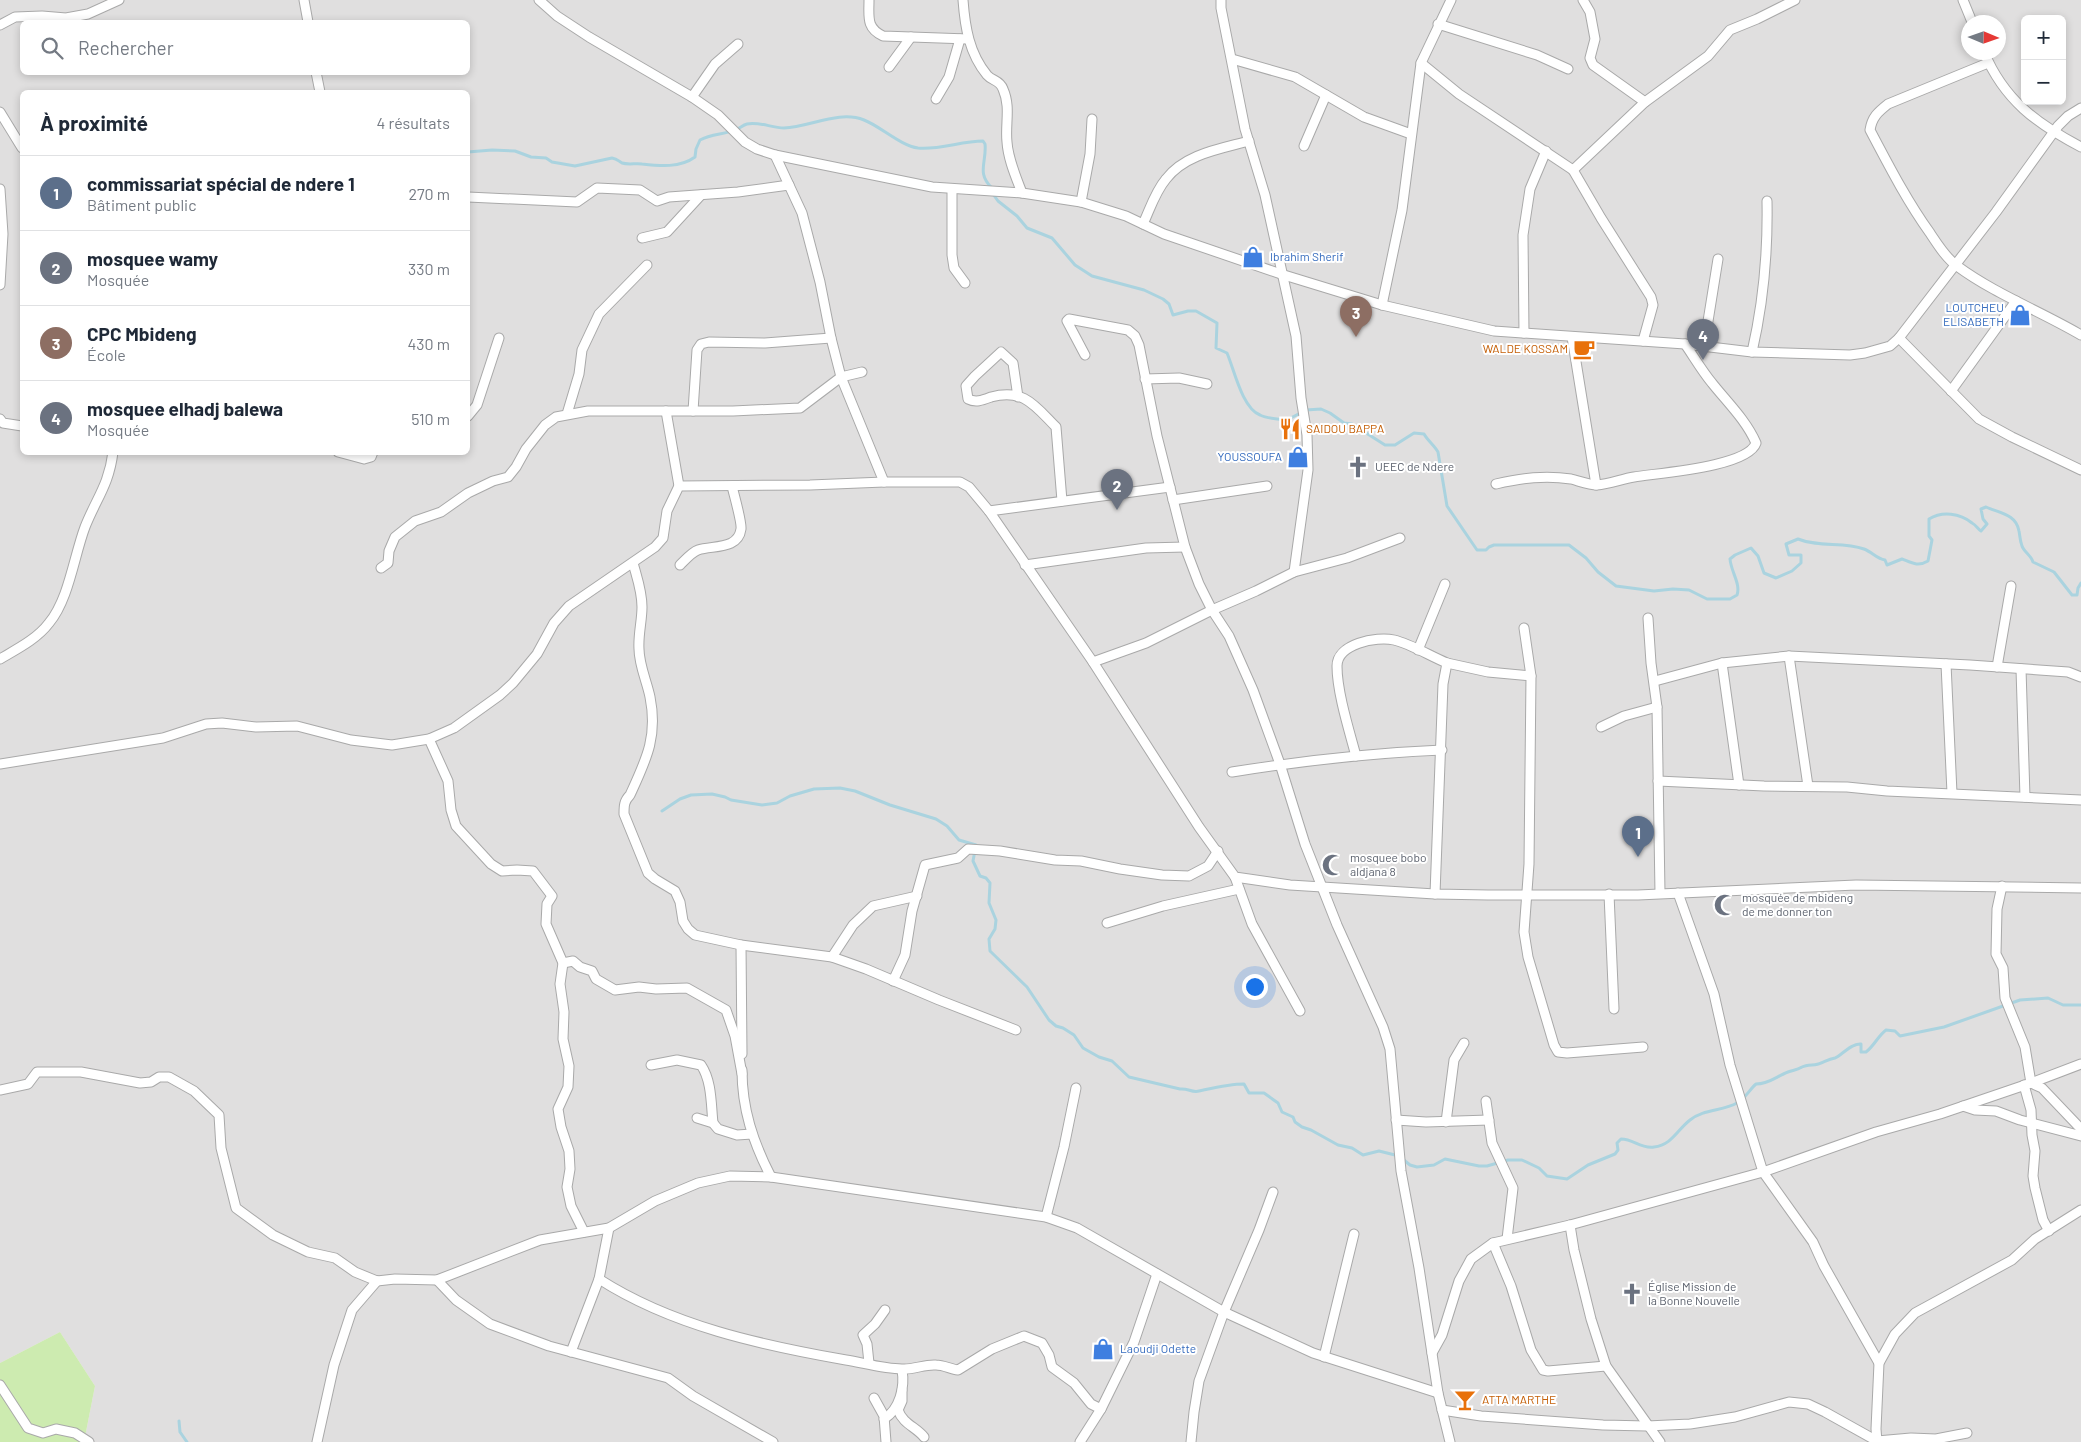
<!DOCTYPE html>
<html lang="fr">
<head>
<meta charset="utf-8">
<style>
  body { margin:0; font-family:Barlow,sans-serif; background:#f6f6f7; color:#1f2937 }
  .controls { position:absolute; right:15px; top:15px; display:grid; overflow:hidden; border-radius:8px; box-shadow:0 2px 8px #0003 }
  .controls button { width:45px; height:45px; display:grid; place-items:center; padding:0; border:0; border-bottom:1px solid #e0e1e3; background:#fff; color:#1f2937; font:25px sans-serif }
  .compass { position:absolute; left:1961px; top:15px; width:45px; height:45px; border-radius:50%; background:#fff; box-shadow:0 2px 8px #0003; rotate:92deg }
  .you { position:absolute; left:1254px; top:986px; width:18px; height:18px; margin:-12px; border:4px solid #fff; border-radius:50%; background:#1a73e8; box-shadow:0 0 0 8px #1a73e833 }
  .badge { display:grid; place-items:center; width:32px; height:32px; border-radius:50%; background:#d40000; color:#fff; font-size:16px; font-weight:700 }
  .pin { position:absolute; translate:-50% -41px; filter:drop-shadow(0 1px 2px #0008) }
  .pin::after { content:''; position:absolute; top:26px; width:18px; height:15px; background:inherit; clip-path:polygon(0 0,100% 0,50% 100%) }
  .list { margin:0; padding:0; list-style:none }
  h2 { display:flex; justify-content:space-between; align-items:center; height:65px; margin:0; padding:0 20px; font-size:21px }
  h2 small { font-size:16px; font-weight:400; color:#747a83 }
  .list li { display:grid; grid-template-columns:32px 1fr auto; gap:15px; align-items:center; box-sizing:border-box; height:75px; padding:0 20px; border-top:1px solid #e0e1e3 }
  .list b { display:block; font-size:19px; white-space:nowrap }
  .list p { margin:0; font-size:16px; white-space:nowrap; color:#747a83 }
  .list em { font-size:16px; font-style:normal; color:#747a83 }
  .icon { flex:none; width:28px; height:28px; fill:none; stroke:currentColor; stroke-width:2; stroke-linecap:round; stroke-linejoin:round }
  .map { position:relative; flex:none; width:2081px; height:1442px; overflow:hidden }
  .search { position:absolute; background:#fff; box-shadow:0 2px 8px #0003; left:20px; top:20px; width:450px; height:55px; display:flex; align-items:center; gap:12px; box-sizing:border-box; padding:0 18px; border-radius:8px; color:#747a83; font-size:19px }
  .panel { position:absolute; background:#fff; box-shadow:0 2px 8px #0003; left:20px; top:90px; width:450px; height:365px; border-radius:8px }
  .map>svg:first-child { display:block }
</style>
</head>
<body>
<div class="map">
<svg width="2081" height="1442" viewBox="0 0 2081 1442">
  <rect width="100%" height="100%" fill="#f2efe9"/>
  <!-- residential -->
  <path fill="#e0dfdf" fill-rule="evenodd" d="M0,0H2081V1442H84L95,1386L60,1332L0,1363ZM2025,19H2062V101H2025ZM22,22H468V72H22ZM1968,22H1998V52H1968ZM22,92H468V452H22Z"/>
  <!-- grass -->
  <path fill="#cdebb0" d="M60,1332L95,1386L84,1442H0V1363Z"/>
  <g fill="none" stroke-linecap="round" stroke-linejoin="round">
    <!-- stream -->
    <g stroke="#aad3df" stroke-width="3">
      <path d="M468,152L492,150L515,151L531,157L546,158L552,162L575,166L612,158C618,159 618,161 622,163C628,165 636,163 642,164C660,166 680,168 695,157L696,149L700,140C712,133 725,135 737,129C740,128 743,125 747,124C758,121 772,128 784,128C810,127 839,110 864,120C880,126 901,146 918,148C940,150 961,141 983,141L985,144C987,162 976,173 992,188"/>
      <path d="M993,194L998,201L1017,216L1027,228L1052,238L1075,265L1092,276L1144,290L1163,299L1169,304L1173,315L1188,311H1196L1217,323L1216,348L1227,353C1234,369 1242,408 1260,415C1268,419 1279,419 1287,420L1306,410L1321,409L1330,413L1344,423L1352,424L1385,445H1395L1414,433L1424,434C1428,441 1434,445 1438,452L1447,506L1477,550H1486L1489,547L1494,545H1569L1586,558L1598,572L1616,586L1654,591L1673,589L1689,590L1707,599H1730L1737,595C1741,584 1731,572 1730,559L1735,555L1751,548L1758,556L1764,573L1776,578L1792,571L1801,563V555H1789L1786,544L1798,539C1820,548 1843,541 1864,549C1872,552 1877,559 1885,560L1887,565L1902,559C1912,563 1918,567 1928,561L1932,540L1929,536V519C1942,511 1960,513 1972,523C1976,525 1978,529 1981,531L1987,524L1983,519L1981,509L1986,507C1999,513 2016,514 2019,531C2020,536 2020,541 2022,546C2024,552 2031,555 2033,562L2054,572L2072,595H2077L2078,588L2081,583"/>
      <path d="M662,811L680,799L691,795L712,794L725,797L731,800L762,805L777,803L790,796L814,789L840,788L855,791L890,805L936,819L947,826L959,840L976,845L973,861L980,876L986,878L990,883L989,903L996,920L995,929L989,939L990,951L1027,987L1049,1020L1056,1026L1063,1028L1074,1035L1083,1048L1099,1057L1112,1061L1129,1077L1180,1089C1188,1088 1192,1093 1199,1091C1213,1088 1229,1084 1244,1084L1249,1093H1264L1278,1103L1282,1112L1293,1117L1295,1122L1302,1127L1311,1130L1338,1145L1352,1148L1363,1155L1379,1151L1399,1156L1410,1165L1417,1167L1434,1165L1445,1159L1479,1166H1487L1508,1160H1522L1539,1168L1547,1176L1567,1179L1588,1165L1615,1154L1618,1150L1617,1143L1621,1139C1634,1139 1640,1149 1654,1147C1672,1145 1677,1130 1690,1120C1703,1109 1723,1111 1737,1103C1744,1100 1750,1089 1756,1084C1769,1084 1777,1076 1788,1072C1794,1070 1797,1070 1802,1067C1808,1064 1816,1066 1821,1063C1826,1061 1829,1059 1835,1058C1841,1056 1851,1043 1861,1044V1052H1866C1874,1046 1878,1036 1886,1030L1895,1031L1900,1036L1944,1027L2020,1000L2048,998L2063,1005H2081"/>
      <path d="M179,1421L180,1432L187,1442"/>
    </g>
    <!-- minor casing -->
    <g stroke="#a9a9a9" stroke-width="11">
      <g id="minor">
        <path d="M304,0L308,22"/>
        <path d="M539,0L557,16L589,37L692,97L718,115L745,142L757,149L775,155L932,187L1022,193L1081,202L1126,216L1164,234L1284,275L1382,305L1494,331L1685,344L1752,352L1850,355L1865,353L1890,346L1899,338L1996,212L2058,126L2068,116L2081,108"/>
        <path d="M869,0C869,17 866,28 883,36L968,39"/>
        <path d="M963,0C965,27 969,53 987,75C992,81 1000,80 1003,89C1011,107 1005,124 1007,142C1008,159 1016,177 1022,193"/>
        <path d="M1221,0V8L1245,129L1265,195L1296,336L1301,398L1307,435L1308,470L1294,572"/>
        <path d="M1583,0L1590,12L1595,39L1590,58L1593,65L1645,102"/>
        <path d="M1963,0L1972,22"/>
        <path d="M1438,24L1537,55L1568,69"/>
        <path d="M0,25L15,17L42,16L66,18L88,14L119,0"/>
        <path d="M1984,52C2004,100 2037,124 2081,147"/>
        <path d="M1232,59L1295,77L1364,117L1411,134"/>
        <path d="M1421,63L1459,94L1573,170L1645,102L1708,56L1730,30L1757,19L1795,0"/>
        <path d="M1988,63L1888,104C1878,112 1872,117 1870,130C1889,166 1907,201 1930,233C1938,245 1946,258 1957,266C1995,294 2040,311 2081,335"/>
        <path d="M889,67L911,37"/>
        <path d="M316,72L320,92"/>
        <path d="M692,97L715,64L738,44"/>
        <path d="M936,99L949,77L960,39"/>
        <path d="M0,112L22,148"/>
        <path d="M1304,146L1326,95"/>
        <path d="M775,155L802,213L820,282L831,338L841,377L884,482"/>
        <path d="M1573,170L1601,218L1651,297L1653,305L1643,341"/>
        <path d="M0,189L3,234L0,285"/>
        <path d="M952,189V255L954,268L965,283"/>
        <path d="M468,197L577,202L597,188L640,190L657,201L669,197L738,192L789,185"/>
        <path d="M1081,202L1090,154L1092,119"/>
        <path d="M1143,224C1150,209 1155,192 1166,179C1185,154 1220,149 1249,141"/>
        <path d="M642,238L667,232L701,195"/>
        <path d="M1382,305L1402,210L1421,63L1451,0"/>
        <path d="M1524,333L1523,235L1530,189L1546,151"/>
        <path d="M1572,337L1596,485"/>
        <path d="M1899,338L1979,419L2012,437L2081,470"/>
        <path d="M1704,346L1718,259"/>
        <path d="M1752,352C1764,300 1768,254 1767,201"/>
        <path d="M1085,355L1067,321L1069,319L1128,330L1135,336L1139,345L1157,436L1185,547L1199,584L1212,610L1229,636L1253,690L1280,764L1305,844L1337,925L1383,1027L1390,1049L1401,1171L1419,1268L1438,1393L1450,1442"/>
        <path d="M1145,379L1179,378L1207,384"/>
        <path d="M1951,391L2016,301"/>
        <path d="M1018,397L1013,363L1001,352L975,376L966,386L968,399C976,403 983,400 991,397C1024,388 1035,406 1056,427L1062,501"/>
        <path d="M666,411L679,486"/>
        <path d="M693,411L697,350L701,344L709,342L765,343L831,338"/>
        <path d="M567,414L579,374L582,350L599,314L647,265"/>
        <path d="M468,416L477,405L499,338"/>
        <path d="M0,419L3,423L22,426"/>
        <path d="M338,452L364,459L371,457L373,452"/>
        <path d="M1496,484C1522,478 1545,475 1571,479C1579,481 1589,485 1597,485C1609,484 1622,479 1634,477C1658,473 1748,467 1756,443C1746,420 1727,402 1712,383C1702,371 1694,357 1685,344"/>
        <path d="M1173,500L1267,486"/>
        <path d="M989,511L1170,487"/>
        <path d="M633,563C637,578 642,591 642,607C642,621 638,635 639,649C639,665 647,682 650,697C658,737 646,760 630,795C624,801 624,806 624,814L648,873L655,879L675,891L680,902L683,921L688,929L695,935L741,945L832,957L866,969L939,1000L1016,1030"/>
        <path d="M680,565C685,560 692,552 698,550C713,545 738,550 741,529C742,522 734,495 732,486"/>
        <path d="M1025,565L1146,548L1185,547"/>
        <path d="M381,568L388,563L389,551L395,537L415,521L441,512L468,493L493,481L508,477L516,467L526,449L545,425L556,417L588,411H733L800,408L841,377L862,372"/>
        <path d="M1648,618L1651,663L1657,707L1660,893"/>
        <path d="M1524,628L1531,676L1529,864L1524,932L1528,957L1554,1045L1558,1052L1567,1053L1643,1047"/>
        <path d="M1418,650L1445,584"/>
        <path d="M1789,656L1808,786"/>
        <path d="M0,659C17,649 37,639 49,623C69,599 74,556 85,527C96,499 109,485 113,452"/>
        <path d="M1093,662L1146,643L1212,610L1256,591L1294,572L1347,558L1400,538"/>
        <path d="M1447,663L1488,672L1531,676"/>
        <path d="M1722,663L1739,785"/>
        <path d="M1946,664L1952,793"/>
        <path d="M1997,667L2011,586"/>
        <path d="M2021,669L2025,797"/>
        <path d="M1655,681L1722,663L1789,656L1970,665L2068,672L2081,677"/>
        <path d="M1601,727L1624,716L1657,707"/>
        <path d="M429,739L448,781L451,810L456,826L491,864L502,871L517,870L533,871L552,896L547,904L546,924L563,963L560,984L564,1012L563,1039L569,1066L568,1087L558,1109L561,1127L569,1151L570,1169L567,1187L571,1206L584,1232"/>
        <path d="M1356,756C1349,730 1337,692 1337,666C1337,644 1376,636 1394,640C1411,644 1430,656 1447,663L1443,684L1435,894"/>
        <path d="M0,764L163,738L206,724L222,723L256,727L297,726L351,740L392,745L429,739L454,728L500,695L513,683L537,654L554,623L569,606L655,547L663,538L667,511L679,486L810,485L884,482H960L969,487L989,511L1093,662L1199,827L1235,877L1290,885L1435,894L1488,895H1638L1856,885L2081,888"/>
        <path d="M1232,772C1301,761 1371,753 1442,750"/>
        <path d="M1658,781L1764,786L1847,787L1887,791L2081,800"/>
        <path d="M1235,877L1252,924L1300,1011"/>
        <path d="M2002,886L1997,909L1996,954L2003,968L2005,998L2025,1047L2031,1083L2042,1088L2081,1129"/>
        <path d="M1678,893L1714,994L1730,1065L1763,1172L1813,1242L1824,1266L1879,1363"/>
        <path d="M1609,894L1614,1009"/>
        <path d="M1107,923L1163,906L1239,889"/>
        <path d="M741,945L742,1054"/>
        <path d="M832,957L853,925L873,906L917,896"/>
        <path d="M563,963L573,961L580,967L592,971L596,979L615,990L639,987L656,989L687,988L726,1010L735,1036L742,1074"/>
        <path d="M893,981L905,955L912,911L925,865L958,858L968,849L1000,851L1055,860L1081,861L1120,869L1162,875L1189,876L1208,866L1218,851"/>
        <path d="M651,1065L677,1060L701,1065C712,1081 711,1105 713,1123"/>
        <path d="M742,1070C742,1109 753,1142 771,1177"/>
        <path d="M2024,1085L2031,1110L2032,1135L2035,1151L2033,1176L2035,1188L2043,1220L2049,1231"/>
        <path d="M0,1090L28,1084L37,1072H81L140,1083L151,1082L159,1077H169L194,1091L219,1115L221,1148L236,1208L273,1235L308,1252L335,1258L355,1272L377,1281"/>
        <path d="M1486,1101L1492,1143L1513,1188L1507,1239"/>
        <path d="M1963,1106L1975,1110L1996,1111L2020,1120L2081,1136"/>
        <path d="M697,1118L713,1123L718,1129L737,1135L752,1134"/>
        <path d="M1396,1120L1426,1122L1489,1120"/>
        <path d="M1446,1122L1454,1060L1464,1043"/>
        <path d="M1046,1217L1064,1147L1076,1088"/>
        <path d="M1570,1225L1574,1250L1591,1319L1606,1366L1660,1442"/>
        <path d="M609,1228L599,1279C672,1326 761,1345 846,1360C864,1363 884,1369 902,1369C913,1370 925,1364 936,1365C943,1365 951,1369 958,1370L992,1349L1024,1336L1042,1343L1049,1355L1052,1367L1074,1383L1091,1404L1101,1409"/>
        <path d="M1493,1243L1511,1286L1531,1350L1543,1370L1548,1371L1606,1366"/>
        <path d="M437,1280L456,1300L490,1324L549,1346L668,1378L693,1396L773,1442"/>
        <path d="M377,1281L395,1279L437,1280L540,1240L609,1228L655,1201L698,1183L730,1176L771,1177L1046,1217L1077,1228L1224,1312L1259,1230L1273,1192"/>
        <path d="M571,1352L599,1279"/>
        <path d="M1432,1353L1442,1335L1459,1281L1471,1259L1493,1243L1570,1225L1763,1172L1876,1132L1940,1114L2031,1083L2081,1064"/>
        <path d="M1324,1357L1354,1234"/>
        <path d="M869,1363L867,1344L863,1335L875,1324L885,1310"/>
        <path d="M0,1385L28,1428L43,1433L56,1429L75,1433L89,1442"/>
        <path d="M902,1390V1401L898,1410C903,1424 916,1427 924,1437"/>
        <path d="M874,1398L884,1416L886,1442"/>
        <path d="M1442,1410L1481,1416L1603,1425L1647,1426L1690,1424L1735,1417L1789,1402L1808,1404L1825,1412L1877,1441L1911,1438L1936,1439L1967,1433"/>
        <path d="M884,1419C900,1409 905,1387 902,1370"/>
        <path d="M317,1442L334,1365L352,1310L377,1281"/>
        <path d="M1080,1442L1101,1409L1134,1342L1157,1274"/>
        <path d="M1191,1442L1194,1412L1199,1381L1224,1312L1313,1353L1438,1393"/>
        <path d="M1877,1442L1876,1429L1879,1363L1895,1334L1915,1313L2012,1260L2035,1239L2081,1210"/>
      </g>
    </g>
    <!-- minor -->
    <use href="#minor" stroke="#fff" stroke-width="9"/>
  </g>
  <!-- icons -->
  <defs>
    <g id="shop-bare" transform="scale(1.725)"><path d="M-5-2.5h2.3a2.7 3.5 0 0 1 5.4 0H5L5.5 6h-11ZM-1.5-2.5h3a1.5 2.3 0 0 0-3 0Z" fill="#3f7fe0" stroke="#fff" stroke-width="2.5" paint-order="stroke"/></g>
    <g id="cafe-bare" transform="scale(1.725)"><path d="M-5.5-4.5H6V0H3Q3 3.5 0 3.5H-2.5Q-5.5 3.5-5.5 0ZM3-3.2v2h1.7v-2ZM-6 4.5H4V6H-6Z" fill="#e8710a" stroke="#fff" stroke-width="2.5" paint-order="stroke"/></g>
    <g id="restaurant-bare" transform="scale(1.725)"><path d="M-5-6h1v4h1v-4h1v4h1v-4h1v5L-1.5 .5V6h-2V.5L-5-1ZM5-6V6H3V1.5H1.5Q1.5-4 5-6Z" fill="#e8710a" stroke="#fff" stroke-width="2.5" paint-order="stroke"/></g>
    <g id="church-bare" transform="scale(1.725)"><path d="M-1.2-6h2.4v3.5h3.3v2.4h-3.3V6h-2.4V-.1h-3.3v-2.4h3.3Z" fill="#6b7280" stroke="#fff" stroke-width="2.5" paint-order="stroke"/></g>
    <g id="mosque-bare" transform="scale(1.725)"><path d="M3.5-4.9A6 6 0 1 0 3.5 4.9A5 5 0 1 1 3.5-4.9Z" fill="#6b7280" stroke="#fff" stroke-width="2.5" paint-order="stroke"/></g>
    <g id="bar-bare" transform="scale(1.725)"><path d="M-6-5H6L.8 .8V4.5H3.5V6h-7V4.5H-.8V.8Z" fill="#e8710a" stroke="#fff" stroke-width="2.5" paint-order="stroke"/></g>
  </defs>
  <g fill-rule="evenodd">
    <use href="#shop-bare" x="1253" y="257"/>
    <use href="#shop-bare" x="2020" y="315"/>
    <use href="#cafe-bare" x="1584" y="349"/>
    <use href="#restaurant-bare" x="1290" y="429"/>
    <use href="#shop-bare" x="1298" y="457"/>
    <use href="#church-bare" x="1358" y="467"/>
    <use href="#mosque-bare" x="1333" y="865"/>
    <use href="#mosque-bare" x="1725" y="905"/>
    <use href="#church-bare" x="1632" y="1294"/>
    <use href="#shop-bare" x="1103" y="1349"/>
    <use href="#bar-bare" x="1465" y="1400"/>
  </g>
  <g text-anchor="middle" stroke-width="4" stroke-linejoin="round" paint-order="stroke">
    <!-- shop labels -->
    <g font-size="12" fill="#366cbe" stroke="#fff" text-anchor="start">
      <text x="1270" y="261">Ibrahim Sherif</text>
      <text x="2004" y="312" text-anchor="end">LOUTCHEU<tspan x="2004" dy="14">ELISABETH</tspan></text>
      <text x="1282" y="461" text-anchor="end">YOUSSOUFA</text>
      <text x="1120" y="1353">Laoudji Odette</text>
    </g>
    <!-- food labels -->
    <g font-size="12" fill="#c56008" stroke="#fff" text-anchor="start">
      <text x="1568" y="353" text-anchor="end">WALDE KOSSAM</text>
      <text x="1306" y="433">SAIDOU BAPPA</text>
      <text x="1482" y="1404">ATTA MARTHE</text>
    </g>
    <!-- worship labels -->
    <g font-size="12" fill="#5b616d" stroke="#fff" text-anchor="start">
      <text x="1375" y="471">UEEC de Ndere</text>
      <text x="1350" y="862">mosquee bobo<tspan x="1350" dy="14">aldjana 8</tspan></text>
      <text x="1742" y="902">mosquée de mbideng<tspan x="1742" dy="14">de me donner ton</tspan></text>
      <text x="1648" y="1291">Église Mission de<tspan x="1648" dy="14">la Bonne Nouvelle</tspan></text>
    </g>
  </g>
</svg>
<div class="controls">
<button>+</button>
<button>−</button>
</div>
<svg class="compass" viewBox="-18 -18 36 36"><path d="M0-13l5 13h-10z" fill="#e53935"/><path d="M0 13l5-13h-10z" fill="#747a83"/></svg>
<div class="you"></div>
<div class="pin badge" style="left:1638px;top:857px;background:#5c6f8a">1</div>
<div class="pin badge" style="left:1117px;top:510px;background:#6b7280">2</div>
<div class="pin badge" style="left:1356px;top:337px;background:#8d6e63">3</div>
<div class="pin badge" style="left:1703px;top:360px;background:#6b7280">4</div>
<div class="search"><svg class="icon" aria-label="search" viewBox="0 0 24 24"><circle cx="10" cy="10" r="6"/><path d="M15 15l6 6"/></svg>Rechercher</div>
<section class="panel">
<h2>À proximité<small>4 résultats</small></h2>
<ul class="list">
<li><span class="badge" style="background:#5c6f8a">1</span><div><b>commissariat spécial de ndere 1</b><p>Bâtiment public</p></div><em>270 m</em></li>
<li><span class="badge" style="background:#6b7280">2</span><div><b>mosquee wamy</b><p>Mosquée</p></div><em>330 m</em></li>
<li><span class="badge" style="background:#8d6e63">3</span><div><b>CPC Mbideng</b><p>École</p></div><em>430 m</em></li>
<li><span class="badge" style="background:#6b7280">4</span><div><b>mosquee elhadj balewa</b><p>Mosquée</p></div><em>510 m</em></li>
</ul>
</section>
</div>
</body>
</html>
